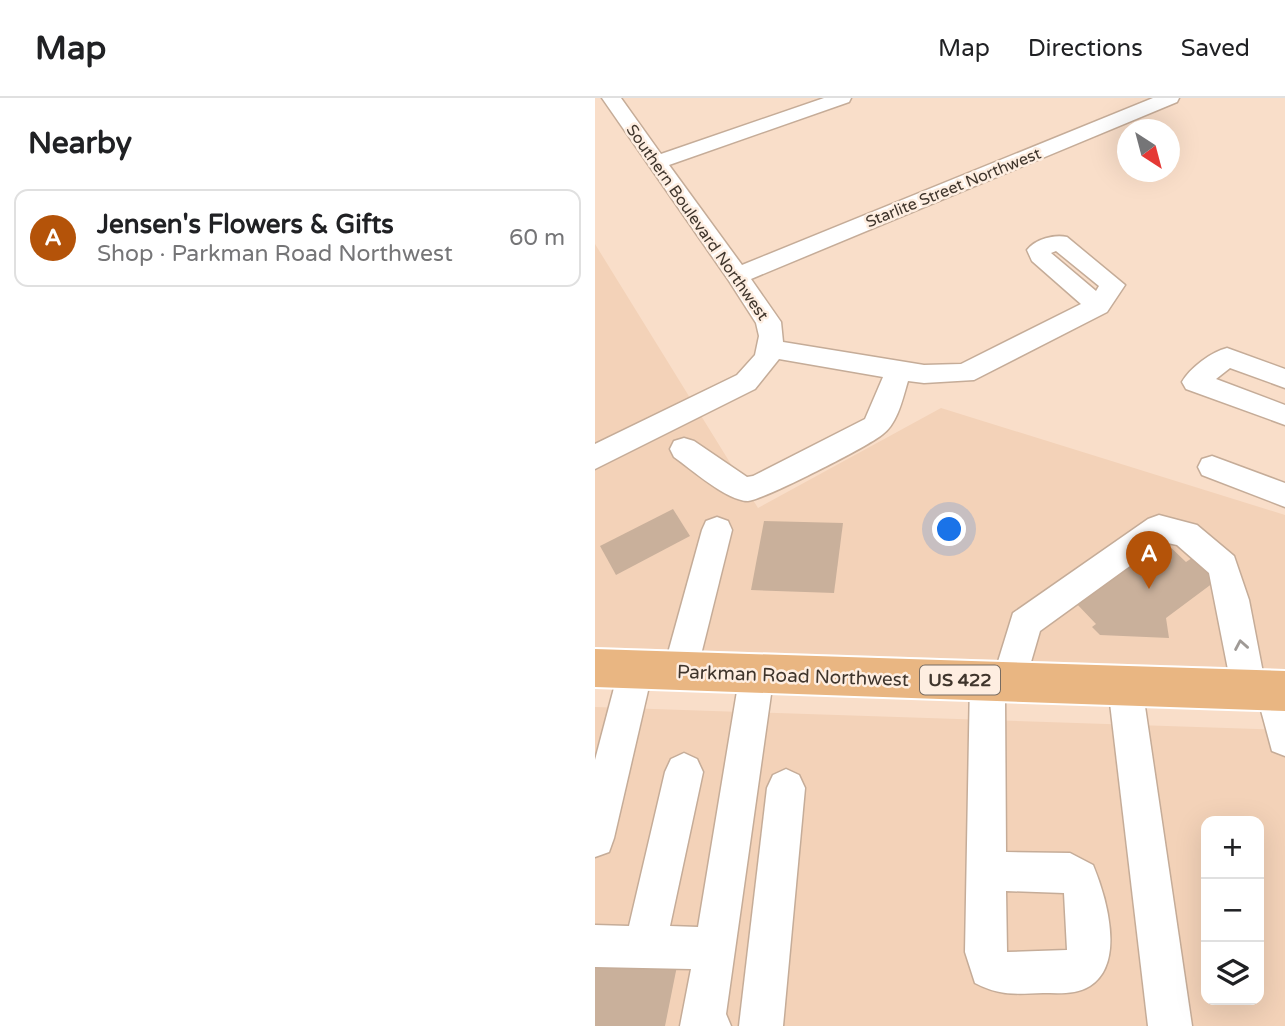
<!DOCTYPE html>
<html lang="en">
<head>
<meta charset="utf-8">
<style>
  body { margin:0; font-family:"Varela Round",sans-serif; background:#f2f2f2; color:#202124 }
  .controls { position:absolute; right:21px; bottom:21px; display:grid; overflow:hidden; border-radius:14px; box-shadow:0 7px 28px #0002 }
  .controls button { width:63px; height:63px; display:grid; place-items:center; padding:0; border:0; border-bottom:2px solid #e0e0e0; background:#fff; color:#202124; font:35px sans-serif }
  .compass { position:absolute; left:522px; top:21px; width:63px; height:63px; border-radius:50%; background:#fff; box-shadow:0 7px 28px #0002; rotate:144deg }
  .you { position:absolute; left:355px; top:432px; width:24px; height:24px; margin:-18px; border:5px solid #fff; border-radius:50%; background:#1a73e8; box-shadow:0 0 0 10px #1a73e833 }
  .badge { display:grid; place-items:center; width:46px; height:46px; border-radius:50%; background:#b45309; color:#fff; font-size:23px; font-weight:700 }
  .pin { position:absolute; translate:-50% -58px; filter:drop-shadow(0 2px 4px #0008) }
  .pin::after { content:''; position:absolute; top:37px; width:24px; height:21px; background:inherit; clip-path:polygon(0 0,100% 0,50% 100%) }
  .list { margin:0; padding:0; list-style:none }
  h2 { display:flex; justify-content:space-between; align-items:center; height:91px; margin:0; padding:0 28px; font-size:30px }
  h2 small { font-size:23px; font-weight:400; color:#757577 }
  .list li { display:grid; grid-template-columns:46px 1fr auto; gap:21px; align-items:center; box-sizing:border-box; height:98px; margin:0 14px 14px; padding:0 14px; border:2px solid #e0e0e0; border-radius:14px }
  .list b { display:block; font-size:26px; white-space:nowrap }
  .list p { margin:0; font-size:23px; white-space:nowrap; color:#757577 }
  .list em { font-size:23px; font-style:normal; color:#757577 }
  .icon { flex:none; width:38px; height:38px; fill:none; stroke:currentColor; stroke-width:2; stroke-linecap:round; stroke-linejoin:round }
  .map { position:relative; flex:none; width:690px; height:928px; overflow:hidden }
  header { display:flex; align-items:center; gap:42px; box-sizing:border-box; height:98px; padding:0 35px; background:#fff; border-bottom:2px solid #e0e0e0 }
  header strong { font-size:33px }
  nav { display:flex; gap:38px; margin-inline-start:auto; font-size:24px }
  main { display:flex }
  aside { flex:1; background:#fff }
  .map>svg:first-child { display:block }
</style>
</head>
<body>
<header>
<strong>Map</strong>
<nav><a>Map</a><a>Directions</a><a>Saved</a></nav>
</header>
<main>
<aside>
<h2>Nearby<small></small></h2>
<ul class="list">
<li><span class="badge">A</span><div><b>Jensen's Flowers &amp; Gifts</b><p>Shop · Parkman Road Northwest</p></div><em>60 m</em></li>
</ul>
</aside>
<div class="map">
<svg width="690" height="928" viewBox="0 0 690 928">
  <rect width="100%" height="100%" fill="#f9dec9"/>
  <!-- built -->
  <g fill="#f3d2b8" fill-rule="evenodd">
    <path d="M0,146L163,410L346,310L690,417V571L0,549Z"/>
    <path d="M0,609L690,632V928H0ZM611,723H664V902H611Z"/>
  </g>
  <!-- building -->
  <g fill="#c9b09b">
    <path d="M78,411L95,438L21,477L5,448Z"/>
    <path d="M169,423L248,425L239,495L156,492Z"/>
    <path d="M569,443L591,464L603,456L626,479L571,520L574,540L505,537L497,529L501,526L480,504Z"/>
    <path d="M0,859L83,863L70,928H0Z"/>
  </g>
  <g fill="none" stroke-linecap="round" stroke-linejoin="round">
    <!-- minor casing -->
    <g stroke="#c5ac98" stroke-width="3">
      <g id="minor">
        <path d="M7,0H26L66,56L229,0H256L254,4L74,67L147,167L558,0H584L582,4L156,181L186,224L188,244L329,267L366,266L486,206L437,163L432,152C440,141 460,136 472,139L530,187L512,214L379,282L329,285L313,283C308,299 303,325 288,336C274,348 168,402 153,403C132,403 96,371 79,359L75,351L79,343L89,340L99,343L152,379L158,378L270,321L288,279L184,261L160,291L0,371V346L142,277L160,257L164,238L161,225L134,183ZM461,153L504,188L501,193L456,155Z"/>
        <path d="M632,250L690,271V290L635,270L621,281L690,307V327L591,291L587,284C595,270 616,254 632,250Z"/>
        <path d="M617,358L690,385V409L607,377L603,369L607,361Z"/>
        <path d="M564,417L602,427L639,458L654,502L669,580L679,577L690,581V658L677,653L664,605L654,608L642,604L637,592L614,475L582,447L568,444L445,533L427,595L415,600L410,598L411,754L475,755L498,767C511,798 531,865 495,888C481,897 463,895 448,895C420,896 405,898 380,885L370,854L375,583L380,572L392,567L401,570L418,515L553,421ZM411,793L469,795L472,852L412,854Z"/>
        <path d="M122,419L133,423L137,432L102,573L97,584L85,589L73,584L68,573L107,432L111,423Z"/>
        <path d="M41,555L53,560L58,571L19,740L14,754L0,759V662L24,571L29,560Z"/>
        <path d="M162,559L174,564L179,575L131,916L136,928H85L96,871L0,869V827L34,828L70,674L76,661L89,655L102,661L108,674L75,828L103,829L145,575L150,564Z"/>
        <path d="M530,572L542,576L547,588L597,928H553L513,588L518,576Z"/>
        <path d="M191,671L204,677L210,690L188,928H144L172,690L178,677Z"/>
      </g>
    </g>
    <!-- major casing -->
    <g stroke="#fff" stroke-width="4">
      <path id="major" d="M0,551L690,573V613L0,589Z"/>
    </g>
    <!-- minor -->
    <use href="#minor" fill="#fff" fill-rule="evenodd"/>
    <!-- major -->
    <use href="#major" fill="#e9b682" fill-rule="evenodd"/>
  </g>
  <!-- one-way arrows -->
  <defs><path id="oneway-chevron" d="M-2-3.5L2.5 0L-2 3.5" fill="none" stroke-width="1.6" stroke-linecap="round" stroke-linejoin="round" transform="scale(1.75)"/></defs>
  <use stroke="#9f9a96" href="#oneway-chevron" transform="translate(646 547) rotate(-100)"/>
  <g text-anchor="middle" stroke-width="5" stroke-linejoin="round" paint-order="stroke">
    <!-- far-street labels -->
    <g font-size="16" fill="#3f352c" stroke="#feeee1">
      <text transform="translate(358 89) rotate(-22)" y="6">Starlite Street Northwest</text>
      <text transform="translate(103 124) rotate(55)" y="6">Southern Boulevard Northwest</text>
    </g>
    <!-- shield labels -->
    <rect fill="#feeee1" stroke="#786c62" stroke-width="2" x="325" y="567.5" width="80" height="29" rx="5"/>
    <g font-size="18" font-weight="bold" fill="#3f352c">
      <text x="365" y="588">US 422</text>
    </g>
    <!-- street labels -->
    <g font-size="19" fill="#3f352c" stroke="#feeee1">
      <text transform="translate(198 577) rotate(2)" y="7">Parkman Road Northwest</text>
    </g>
  </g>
</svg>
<div class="controls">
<button>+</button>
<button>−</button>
<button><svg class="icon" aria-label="layers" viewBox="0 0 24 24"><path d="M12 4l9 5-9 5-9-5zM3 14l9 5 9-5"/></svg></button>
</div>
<svg class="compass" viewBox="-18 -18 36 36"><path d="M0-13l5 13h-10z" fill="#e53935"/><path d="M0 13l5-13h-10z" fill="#757577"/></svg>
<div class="you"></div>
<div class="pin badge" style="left:554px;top:491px">A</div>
</div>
</main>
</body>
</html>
